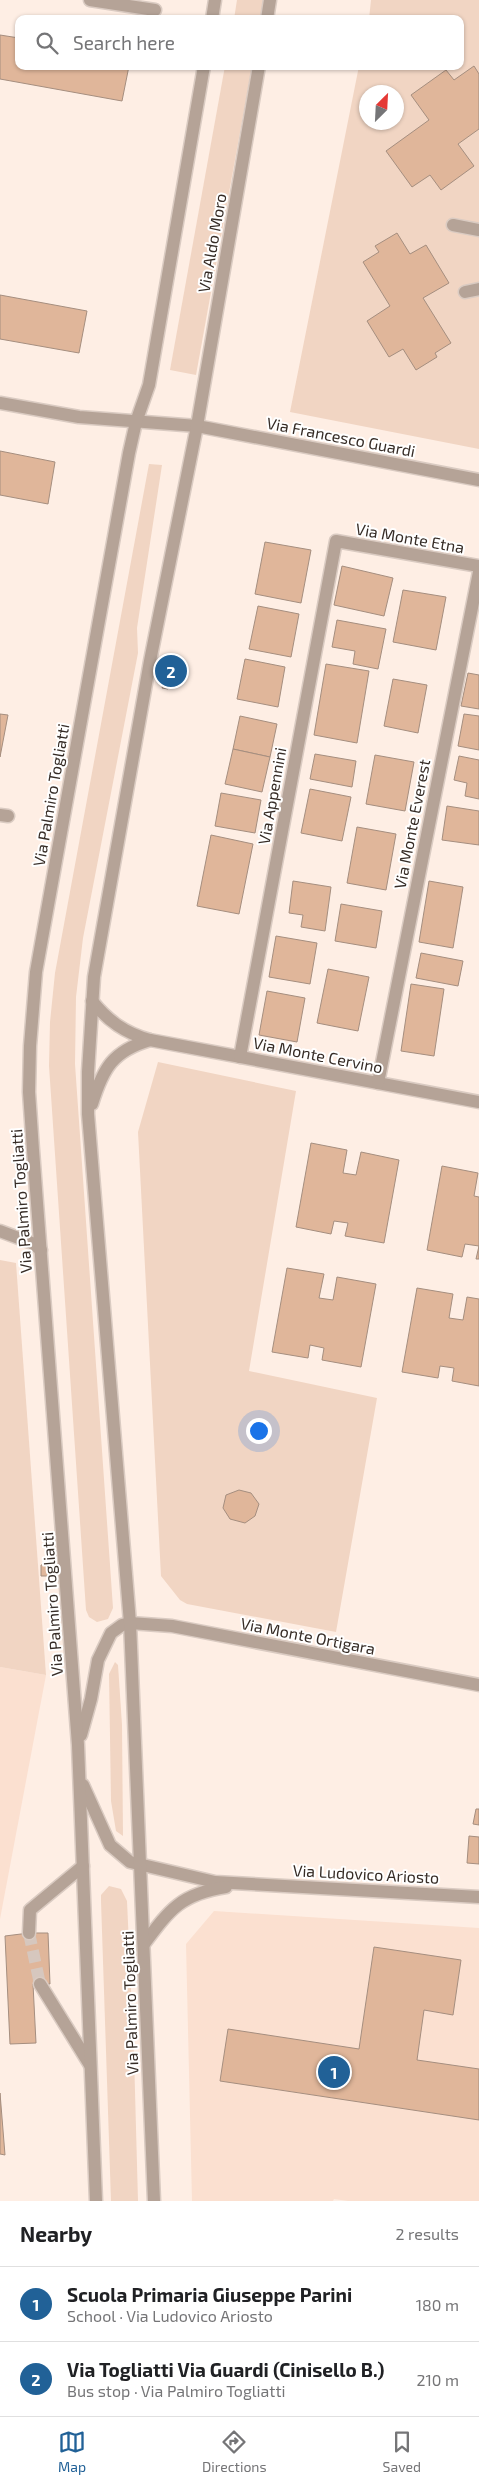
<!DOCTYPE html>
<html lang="en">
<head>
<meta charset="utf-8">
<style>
  body { margin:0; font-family:"Exo 2",sans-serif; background:#f2f2f2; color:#202124 }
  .compass { position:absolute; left:359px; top:85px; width:45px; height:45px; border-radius:50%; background:#fff; box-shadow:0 1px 4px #0004; rotate:24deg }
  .you { position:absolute; left:258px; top:1430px; width:18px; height:18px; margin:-12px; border:4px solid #fff; border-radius:50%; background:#1a73e8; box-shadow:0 0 0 8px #1a73e833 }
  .badge { display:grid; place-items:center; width:32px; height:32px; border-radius:50%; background:#216197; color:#fff; font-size:16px; font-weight:700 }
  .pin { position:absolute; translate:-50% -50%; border:2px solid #fff; box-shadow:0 1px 5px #0006 }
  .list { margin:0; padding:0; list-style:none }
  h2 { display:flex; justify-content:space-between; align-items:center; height:65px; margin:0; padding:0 20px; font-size:21px }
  h2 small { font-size:16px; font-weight:400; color:#757577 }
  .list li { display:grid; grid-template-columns:32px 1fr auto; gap:15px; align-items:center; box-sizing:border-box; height:75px; padding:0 20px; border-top:1px solid #e0e0e0 }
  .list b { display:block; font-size:19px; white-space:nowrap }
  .list p { margin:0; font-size:16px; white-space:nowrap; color:#757577 }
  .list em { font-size:16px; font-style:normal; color:#757577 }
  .icon { flex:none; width:28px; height:28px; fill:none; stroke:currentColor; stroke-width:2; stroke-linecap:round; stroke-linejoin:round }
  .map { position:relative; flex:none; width:479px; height:2201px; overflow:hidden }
  .search { position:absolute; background:#fff; box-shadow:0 1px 4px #0004; left:15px; right:15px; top:15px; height:55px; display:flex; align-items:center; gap:12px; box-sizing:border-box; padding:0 18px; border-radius:10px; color:#757577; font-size:19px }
  .sheet { height:215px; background:#fff }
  nav { display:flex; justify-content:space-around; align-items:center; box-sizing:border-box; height:70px; border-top:1px solid #e0e0e0; background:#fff; font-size:14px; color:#757577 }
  nav a { display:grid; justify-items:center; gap:2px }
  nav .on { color:#216197 }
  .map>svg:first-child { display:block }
</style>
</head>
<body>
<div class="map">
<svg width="479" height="2201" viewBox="0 0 479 2201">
  <rect width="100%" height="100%" fill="#feeee4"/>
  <!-- built -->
  <g fill="#fbe0d0">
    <path d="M0,1667L46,1675L0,1919Z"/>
    <path d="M214,1911L479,1928V2201H348L334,2199L333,2201H192L186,1944Z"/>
  </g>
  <!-- green -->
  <g fill="#f1d5c3" fill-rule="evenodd">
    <path d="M237,0H265L261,19H234Z"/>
    <path d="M371,0H479V449L290,412L359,66H460V19H369ZM366,92H396V122H366Z"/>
    <path d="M225,66H252L196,375L170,370Z"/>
    <path d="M149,464L162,465L137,628L138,653L83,938L76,997L75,1064L113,1608L108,1619L97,1622L89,1617L86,1610L49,1066L50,1022L55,973Z"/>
    <path d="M158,1062L296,1091L249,1371L377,1398L336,1632L187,1604L180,1600L161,1576L138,1132Z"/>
    <path d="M0,1260L16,1263L46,1675L0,1667Z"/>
    <path d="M115,1662L118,1665L122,1725L123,1836L116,1831L111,1801L109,1674Z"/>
    <path d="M109,1886L121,1889L127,1901L134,2055L138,2201H111L101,1901V1895Z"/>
  </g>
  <!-- building -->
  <g fill="#e0b69a" stroke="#a58e7f">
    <path d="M0,35L19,38V66H129L122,101L0,79Z"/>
    <path d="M474,66L479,74V129L458,144L474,166L441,190L430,175L412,187L386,151L429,120L411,95L446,70L454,80Z"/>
    <path d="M397,233L410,254L426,245L449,283L423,298L451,343L435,353L437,357L416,370L403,349L389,357L367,321L390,306L363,262L379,252L375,246Z"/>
    <path d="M0,295L87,311L79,353L0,339Z"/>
    <path d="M0,451L55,462L48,504L0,495Z"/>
    <path d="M265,542L311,550L301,603L255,594Z"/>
    <path d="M342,566L393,578L384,616L334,605Z"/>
    <path d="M403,590L446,597L436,650L393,642Z"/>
    <path d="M258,606L299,614L291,657L249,649Z"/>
    <path d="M337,620L386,629L378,669L353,664L355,651L332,647Z"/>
    <path d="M245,659L285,667L278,707L237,699Z"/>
    <path d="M326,664L369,671L357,743L314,735Z"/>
    <path d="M166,673L171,675L168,689L162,688Z"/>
    <path d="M468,673L479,675V709L461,706Z"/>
    <path d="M393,679L427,685L418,733L384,726Z"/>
    <path d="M0,714L8,715L0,757Z"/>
    <path d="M464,714L479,716V750L458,746Z"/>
    <path d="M240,716L277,724L270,757L233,749Z"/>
    <path d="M233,749L270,757L262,792L225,784Z"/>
    <path d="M315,754L356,761L352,787L310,779Z"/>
    <path d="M375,755L414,762L405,811L366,804Z"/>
    <path d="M459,756L479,760V799L465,796L467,783L454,780Z"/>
    <path d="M310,789L351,797L342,841L301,833Z"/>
    <path d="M221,793L261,800L255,833L215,826Z"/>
    <path d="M447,806L479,811V845L442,840Z"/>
    <path d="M357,827L396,834L386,890L347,883Z"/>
    <path d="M211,835L253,844L239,914L197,906Z"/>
    <path d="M293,881L331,887L325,931L301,927L303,915L289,913Z"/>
    <path d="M429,881L463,887L453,948L419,942Z"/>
    <path d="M341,904L382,911L376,948L335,941Z"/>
    <path d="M276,936L317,943L310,984L269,977Z"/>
    <path d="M421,953L463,961L458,986L416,978Z"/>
    <path d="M328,969L369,977L358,1031L317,1023Z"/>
    <path d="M411,984L444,989L434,1056L401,1051Z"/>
    <path d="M267,991L305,998L297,1042L259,1035Z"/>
    <path d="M311,1143L347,1150L343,1173L356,1175L361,1152L399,1160L384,1243L345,1236L348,1223L334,1221L331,1234L296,1227Z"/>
    <path d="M442,1166L478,1173L474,1196L479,1197V1259H476L479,1246L465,1244L462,1257L427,1250Z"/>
    <path d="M287,1268L324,1274L319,1298L333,1300L337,1277L376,1284L361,1367L322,1360L324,1348L310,1345L308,1358L272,1352Z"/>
    <path d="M417,1288L453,1294L449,1318L463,1320L467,1297L479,1299V1386L452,1381L454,1368L440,1366L438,1378L402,1372Z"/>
    <path d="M239,1490L251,1493L259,1504L255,1516L245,1523L230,1519L223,1508L226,1495Z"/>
    <path d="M47,1564L48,1576H41V1565Z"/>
    <path d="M476,1809H479V1825L473,1824Z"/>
    <path d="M469,1836L479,1837V1864L467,1863Z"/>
    <path d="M29,1933H48L50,1984H33L36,2043L10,2044L5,1936Z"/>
    <path d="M374,1947L461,1960L453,2015L424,2010L417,2060L479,2069V2120L220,2081L228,2029L359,2049Z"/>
    <path d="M0,2093L5,2155L0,2154Z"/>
  </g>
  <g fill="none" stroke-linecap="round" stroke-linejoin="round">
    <!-- minor-tunnel -->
    <path stroke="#d6c7be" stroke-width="12" stroke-dasharray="12 6" stroke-linecap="butt" d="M29,1933L40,1984"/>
    <!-- minor casing -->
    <g stroke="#dacbc2" stroke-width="15">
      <g id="minor">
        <path d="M90,0L155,10"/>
        <path d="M212,19L215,0"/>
        <path d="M267,19L270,0"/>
        <path d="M453,225L479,230"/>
        <path d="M465,292L479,289"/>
        <path d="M0,403L79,417L197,426L479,480"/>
        <path d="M0,815L8,816"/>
        <path d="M92,1001C108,1021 125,1033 150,1040L479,1102"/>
        <path d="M240,1057L336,541L479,566"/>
        <path d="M378,1083L479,572"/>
        <path d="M92,1104C103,1068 113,1051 150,1040"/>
        <path d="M0,1231L32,1243L41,1250"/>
        <path d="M81,1735L91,1699L98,1660L111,1633L122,1625L130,1623L172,1626L479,1685"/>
        <path d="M83,1785L110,1845L130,1862L215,1882L479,1897"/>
        <path d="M29,1933L30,1910L83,1866"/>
        <path d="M144,1944C170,1909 181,1894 226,1887"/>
        <path d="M40,1984L90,2065"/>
        <path d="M96,2201L78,1745L33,1150L29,1092L30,1046L36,972L129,453L136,422L149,385L204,66"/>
        <path d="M154,2201L130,1623L88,1114V1072L94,977L150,661L197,426L259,66"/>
      </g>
    </g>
    <!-- minor -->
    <use href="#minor" stroke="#b5a397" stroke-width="12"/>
  </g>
  <g text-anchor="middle" stroke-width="4" stroke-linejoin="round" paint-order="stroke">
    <!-- street labels -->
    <g font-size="16" fill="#362c26" stroke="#fff">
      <text transform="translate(212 243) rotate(-80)" y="6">Via Aldo Moro</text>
      <text transform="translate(341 437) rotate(11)" y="6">Via Francesco Guardi</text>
      <text transform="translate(410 538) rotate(10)" y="6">Via Monte Etna</text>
      <text transform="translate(51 795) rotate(-80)" y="6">Via Palmiro Togliatti</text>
      <text transform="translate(272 796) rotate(-80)" y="6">Via Appennini</text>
      <text transform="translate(412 824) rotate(-79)" y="6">Via Monte Everest</text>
      <text transform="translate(318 1055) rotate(11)" y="6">Via Monte Cervino</text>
      <text transform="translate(21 1201) rotate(-94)" y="6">Via Palmiro Togliatti</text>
      <text transform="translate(52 1604) rotate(-94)" y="6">Via Palmiro Togliatti</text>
      <text transform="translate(308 1636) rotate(11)" y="6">Via Monte Ortigara</text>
      <text transform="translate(366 1874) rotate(3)" y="6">Via Ludovico Ariosto</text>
      <text transform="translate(130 2003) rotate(-92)" y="6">Via Palmiro Togliatti</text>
    </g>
  </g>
</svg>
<svg class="compass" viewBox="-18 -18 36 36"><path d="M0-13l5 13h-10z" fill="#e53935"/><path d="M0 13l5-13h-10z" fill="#757577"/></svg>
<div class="you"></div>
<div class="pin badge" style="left:334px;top:2072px">1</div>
<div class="pin badge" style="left:171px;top:671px">2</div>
<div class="search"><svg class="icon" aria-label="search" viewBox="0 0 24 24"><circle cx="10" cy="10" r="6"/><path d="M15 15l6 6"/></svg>Search here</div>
</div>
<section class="sheet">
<h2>Nearby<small>2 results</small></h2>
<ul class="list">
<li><span class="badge">1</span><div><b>Scuola Primaria Giuseppe Parini</b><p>School · Via Ludovico Ariosto</p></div><em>180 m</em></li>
<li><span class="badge">2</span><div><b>Via Togliatti Via Guardi (Cinisello B.)</b><p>Bus stop · Via Palmiro Togliatti</p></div><em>210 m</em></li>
</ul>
</section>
<nav>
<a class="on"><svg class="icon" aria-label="map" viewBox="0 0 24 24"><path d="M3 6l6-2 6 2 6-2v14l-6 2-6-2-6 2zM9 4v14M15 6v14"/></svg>Map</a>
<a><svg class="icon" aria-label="directions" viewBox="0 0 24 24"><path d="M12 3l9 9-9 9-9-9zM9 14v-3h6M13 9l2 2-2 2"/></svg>Directions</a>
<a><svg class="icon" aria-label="saved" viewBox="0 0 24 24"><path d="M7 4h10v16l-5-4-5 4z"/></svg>Saved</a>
</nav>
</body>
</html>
